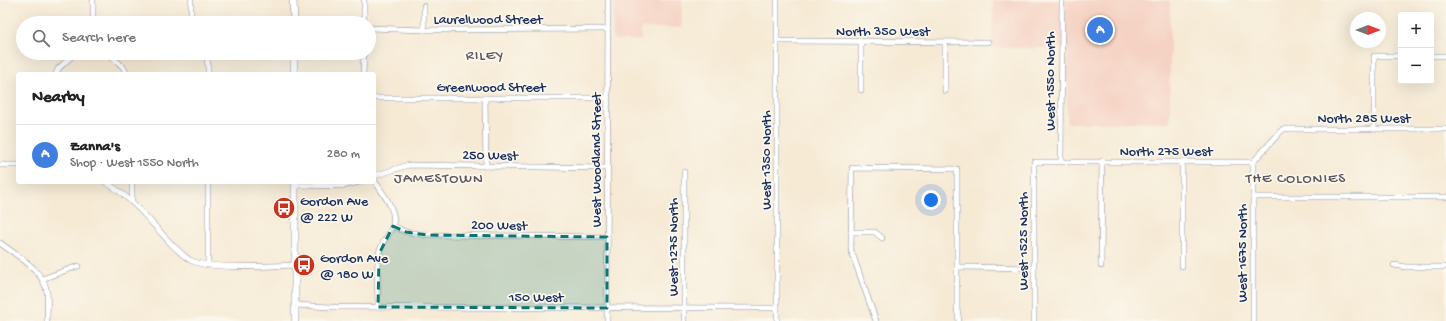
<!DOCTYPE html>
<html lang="en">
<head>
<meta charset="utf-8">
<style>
  body { margin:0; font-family:"Gochi Hand",sans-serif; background:#f2f2f2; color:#202124 }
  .controls { position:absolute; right:12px; top:12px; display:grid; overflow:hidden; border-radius:4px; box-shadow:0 4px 16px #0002 }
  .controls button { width:36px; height:36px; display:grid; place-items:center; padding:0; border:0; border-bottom:1px solid #e0e0e0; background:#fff; color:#202124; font:20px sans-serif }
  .compass { position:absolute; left:1350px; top:12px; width:36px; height:36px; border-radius:50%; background:#fff; box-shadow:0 4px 16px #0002; rotate:90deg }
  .you { position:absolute; left:931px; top:200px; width:14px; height:14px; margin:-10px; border:3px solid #fff; border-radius:50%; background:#1a73e8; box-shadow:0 0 0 6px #1a73e833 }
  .badge { display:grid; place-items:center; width:26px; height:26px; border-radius:50%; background:#0b8043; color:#fff; font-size:13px; font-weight:700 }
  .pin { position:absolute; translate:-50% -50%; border:2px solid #fff; box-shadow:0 1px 4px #0006 }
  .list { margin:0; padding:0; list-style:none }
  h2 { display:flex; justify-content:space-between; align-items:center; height:52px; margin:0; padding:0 16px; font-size:17px }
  h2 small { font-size:13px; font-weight:400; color:#757577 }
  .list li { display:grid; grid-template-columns:26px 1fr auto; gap:12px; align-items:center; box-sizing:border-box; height:60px; padding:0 16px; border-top:1px solid #e0e0e0 }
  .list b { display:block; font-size:15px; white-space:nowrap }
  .list p { margin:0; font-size:13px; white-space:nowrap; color:#757577 }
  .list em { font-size:13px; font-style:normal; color:#757577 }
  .icon { flex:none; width:22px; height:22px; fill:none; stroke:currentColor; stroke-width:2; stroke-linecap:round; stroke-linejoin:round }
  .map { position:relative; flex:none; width:1446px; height:321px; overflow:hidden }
  .search { position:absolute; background:#fff; box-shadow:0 4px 16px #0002; left:16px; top:16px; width:360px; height:44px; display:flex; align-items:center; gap:10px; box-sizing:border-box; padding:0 14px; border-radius:22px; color:#757577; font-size:15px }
  .panel { position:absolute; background:#fff; box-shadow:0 4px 16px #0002; left:16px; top:72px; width:360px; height:112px; border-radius:4px }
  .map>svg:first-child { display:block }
</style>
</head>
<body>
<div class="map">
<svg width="1446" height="321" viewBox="0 0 1446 321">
  <rect width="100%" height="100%" fill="#fbf7ec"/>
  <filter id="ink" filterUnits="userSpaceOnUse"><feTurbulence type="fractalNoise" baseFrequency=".025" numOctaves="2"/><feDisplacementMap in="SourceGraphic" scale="8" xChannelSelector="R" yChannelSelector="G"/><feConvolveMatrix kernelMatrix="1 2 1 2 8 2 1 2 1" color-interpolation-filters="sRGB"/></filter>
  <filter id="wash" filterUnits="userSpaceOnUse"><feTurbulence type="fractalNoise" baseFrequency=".012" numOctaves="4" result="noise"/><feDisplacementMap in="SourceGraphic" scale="16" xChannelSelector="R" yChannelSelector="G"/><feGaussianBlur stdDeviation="0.9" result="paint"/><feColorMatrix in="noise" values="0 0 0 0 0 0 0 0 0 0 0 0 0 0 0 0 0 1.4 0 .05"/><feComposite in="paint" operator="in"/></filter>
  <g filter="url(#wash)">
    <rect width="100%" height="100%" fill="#f6ead5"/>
    <!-- built -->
    <g fill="#f5d2c3">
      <path d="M613,0H682V28H641V40H613Z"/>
      <path d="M993,0H1170V122L1067,123V48H992Z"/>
    </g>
  </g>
  <g filter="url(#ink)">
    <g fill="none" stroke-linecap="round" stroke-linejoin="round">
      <!-- street casing -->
      <g stroke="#888c9a" stroke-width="6">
        <g id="street">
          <path d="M191,0V23"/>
          <path d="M424,6V30"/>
          <path d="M93,23V0"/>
          <path d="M364,23V0"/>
          <path d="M369,28L424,30L608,29"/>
          <path d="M778,41L988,42"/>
          <path d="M108,53L123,67L127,74"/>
          <path d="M206,53L208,65V74"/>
          <path d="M1431,56H1446"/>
          <path d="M56,74L58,69L75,53"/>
          <path d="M363,74L364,53"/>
          <path d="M861,90V42"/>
          <path d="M945,91V42"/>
          <path d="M374,98H607"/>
          <path d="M485,98L486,166"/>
          <path d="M1374,129V56H1401"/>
          <path d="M1061,161L1062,0"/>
          <path d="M1253,162V321"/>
          <path d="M0,165H18"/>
          <path d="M374,176L408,165L607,168"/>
          <path d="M374,180C382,193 399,211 392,227C389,236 380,244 379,254C376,270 378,290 378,307"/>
          <path d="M105,182C128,195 145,215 163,235C171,244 179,253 190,260C207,270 273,266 295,265"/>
          <path d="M132,182V202"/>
          <path d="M295,185L343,186L359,182"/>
          <path d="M1253,197H1446"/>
          <path d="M393,226L406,232L427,235L607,237"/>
          <path d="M851,232H875L882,238"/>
          <path d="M0,243C17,256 43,269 47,292C48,301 47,312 47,321"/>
          <path d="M208,265V182"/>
          <path d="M1394,265L1406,267H1446"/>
          <path d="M1101,266L1102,161"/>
          <path d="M1182,266V162"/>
          <path d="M957,267L1034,268"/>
          <path d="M42,279L78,266"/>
          <path d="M295,305L331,307L777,308"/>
          <path d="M607,321L608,0"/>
          <path d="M684,321V172"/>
          <path d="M777,321V0"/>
          <path d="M876,321L851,250L852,168L957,169V309L959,321"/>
          <path d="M1034,321V162H1253L1283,129H1446"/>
        </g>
      </g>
      <!-- secondary casing -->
      <g stroke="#888c9a" stroke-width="8">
        <g id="secondary">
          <path d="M293,0L294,23"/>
          <path d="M294,53V74"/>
          <path d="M295,321V182"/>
        </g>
      </g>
      <!-- street -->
      <use href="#street" stroke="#fff" stroke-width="5"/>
      <!-- secondary -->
      <use href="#secondary" stroke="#fff" stroke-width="7"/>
    </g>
  </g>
  <!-- marked area -->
  <path fill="#0f766e" fill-opacity="0.2" stroke="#0f766e" stroke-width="3" stroke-dasharray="8 5" stroke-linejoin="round" d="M393,226L406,232L427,235L607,237V308L378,307L379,254Z"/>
  <!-- icons -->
  <defs>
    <g id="bus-disc" transform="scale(1.15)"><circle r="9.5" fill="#c8321e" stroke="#fbf7ec"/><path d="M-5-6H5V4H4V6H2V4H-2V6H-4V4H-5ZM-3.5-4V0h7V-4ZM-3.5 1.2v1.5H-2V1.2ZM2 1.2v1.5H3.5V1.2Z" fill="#fff"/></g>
  </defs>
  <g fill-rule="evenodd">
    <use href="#bus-disc" x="284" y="208"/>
    <use href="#bus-disc" x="304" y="265"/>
  </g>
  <g text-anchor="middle" stroke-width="3.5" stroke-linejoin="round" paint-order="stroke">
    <!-- street labels -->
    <g font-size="14" fill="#1b2f5e" stroke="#fbf7ec">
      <text x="488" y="23">Laurelwood Street</text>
      <text x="883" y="35">North 350 West</text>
      <text transform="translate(1049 81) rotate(-90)" y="5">West 1550 North</text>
      <text x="491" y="91">Greenwood Street</text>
      <text x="1364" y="122">North 285 West</text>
      <text x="1166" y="155">North 275 West</text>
      <text transform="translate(490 154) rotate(1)" y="5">250 West</text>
      <text transform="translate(595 160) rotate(-90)" y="5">West Woodland Street</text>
      <text transform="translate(765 160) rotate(-90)" y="5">West 1350 North</text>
      <text transform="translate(499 224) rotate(1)" y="5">200 West</text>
      <text transform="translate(1022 241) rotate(-90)" y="5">West 1525 North</text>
      <text transform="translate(672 247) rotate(-90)" y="5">West 1275 North</text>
      <text transform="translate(1241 253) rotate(-90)" y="5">West 1675 North</text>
      <text x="536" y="301">150 West</text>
    </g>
    <!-- poi labels -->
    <g font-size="14" fill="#1b2f5e" stroke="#fbf7ec" text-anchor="start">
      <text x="300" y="205">Gordon Ave<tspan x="300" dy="16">@ 222 W</tspan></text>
      <text x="320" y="262">Gordon Ave<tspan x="320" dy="16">@ 180 W</tspan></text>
    </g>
    <!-- neighbourhood labels -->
    <g font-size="15" letter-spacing="1" fill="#5e5760" stroke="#fbf7ec">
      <text x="485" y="59">RILEY</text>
      <text x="439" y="182">JAMESTOWN</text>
      <text x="1296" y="182">THE COLONIES</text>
    </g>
  </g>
</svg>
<div class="controls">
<button>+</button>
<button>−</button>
</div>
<svg class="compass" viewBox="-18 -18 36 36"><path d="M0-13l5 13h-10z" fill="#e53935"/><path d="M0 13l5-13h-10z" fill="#757577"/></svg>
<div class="you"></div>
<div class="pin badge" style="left:1100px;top:30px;background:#3f7fe0">A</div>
<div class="search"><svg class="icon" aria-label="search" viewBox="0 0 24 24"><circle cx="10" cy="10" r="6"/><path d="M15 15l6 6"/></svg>Search here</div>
<section class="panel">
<h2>Nearby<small></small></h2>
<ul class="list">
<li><span class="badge" style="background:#3f7fe0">A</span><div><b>Zanna's</b><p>Shop · West 1550 North</p></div><em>280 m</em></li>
</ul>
</section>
</div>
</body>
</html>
